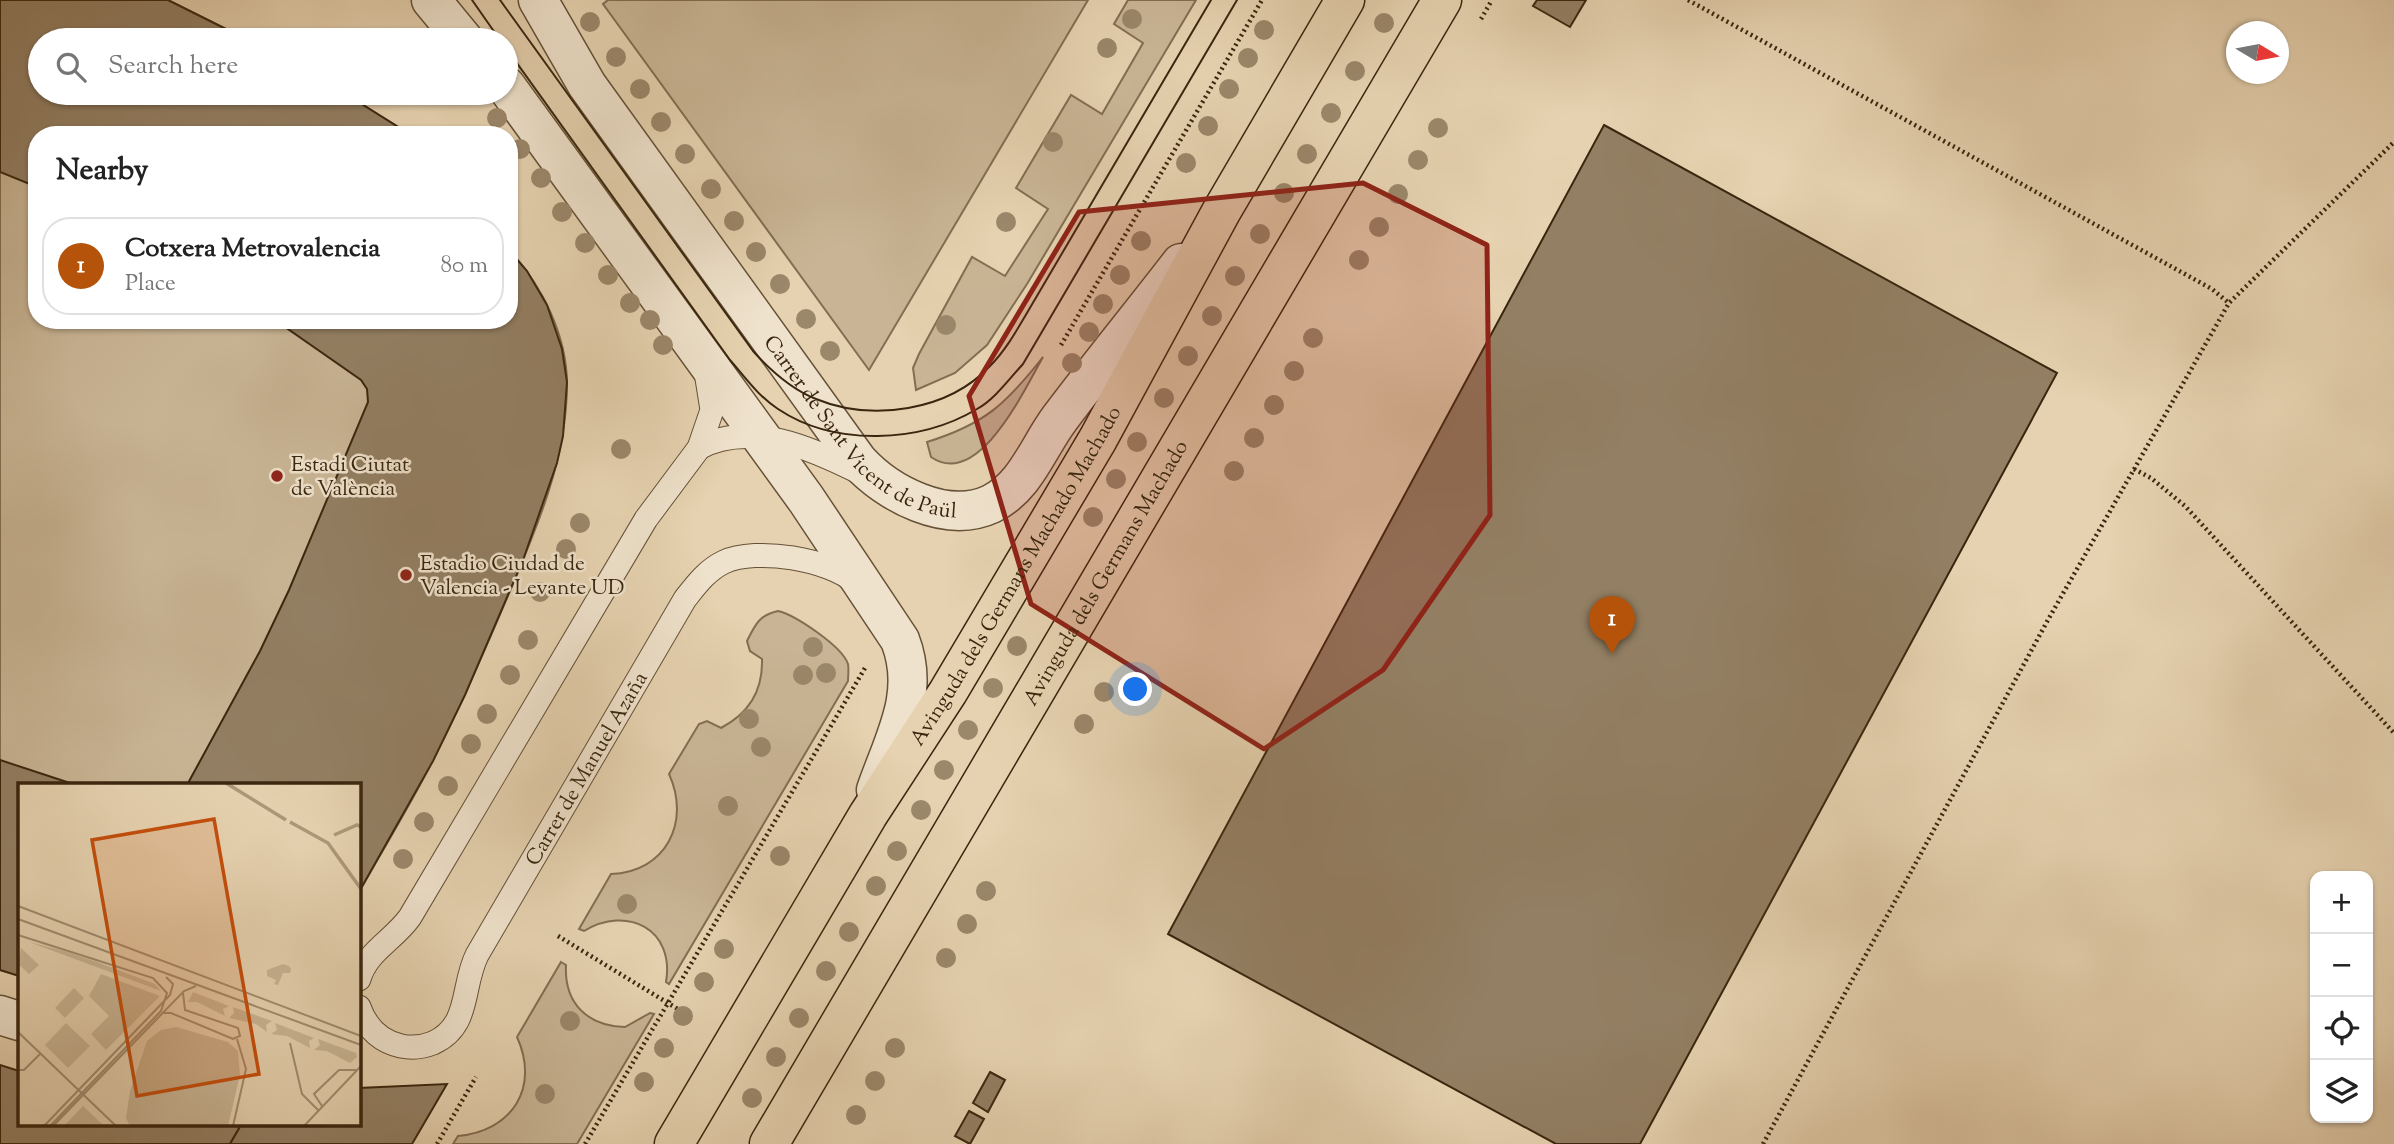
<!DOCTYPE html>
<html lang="en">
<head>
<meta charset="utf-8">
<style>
  body { margin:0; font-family:"Sorts Mill Goudy",serif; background:#f6f6f6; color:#222 }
  .controls { position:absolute; right:21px; bottom:21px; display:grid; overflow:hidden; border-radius:14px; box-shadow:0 2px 5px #0004 }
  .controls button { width:63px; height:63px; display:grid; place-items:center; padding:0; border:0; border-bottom:2px solid #e0e0e0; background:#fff; color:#222; font:35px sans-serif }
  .compass { position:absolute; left:2226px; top:21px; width:63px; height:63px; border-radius:50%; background:#fff; box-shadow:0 2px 5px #0004; rotate:100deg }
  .you { position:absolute; left:1136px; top:690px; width:24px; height:24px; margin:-18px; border:5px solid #fff; border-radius:50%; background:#1a73e8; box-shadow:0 0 0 10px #1a73e833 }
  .badge { display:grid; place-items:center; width:46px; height:46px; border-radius:50%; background:#b45309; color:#fff; font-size:23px; font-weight:700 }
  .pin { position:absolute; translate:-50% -58px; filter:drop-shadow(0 2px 4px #0008) }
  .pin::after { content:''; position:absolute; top:37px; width:24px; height:21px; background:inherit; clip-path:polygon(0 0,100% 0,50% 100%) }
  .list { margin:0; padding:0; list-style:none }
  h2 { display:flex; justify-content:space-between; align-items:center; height:91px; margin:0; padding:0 28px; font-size:30px }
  h2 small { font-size:23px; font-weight:400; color:#767676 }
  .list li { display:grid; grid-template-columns:46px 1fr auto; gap:21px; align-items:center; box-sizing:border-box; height:98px; margin:0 14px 14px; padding:0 14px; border:2px solid #e0e0e0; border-radius:28px }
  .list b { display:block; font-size:26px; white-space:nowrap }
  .list p { margin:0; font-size:23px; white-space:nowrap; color:#767676 }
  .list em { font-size:23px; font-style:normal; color:#767676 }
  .icon { flex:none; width:38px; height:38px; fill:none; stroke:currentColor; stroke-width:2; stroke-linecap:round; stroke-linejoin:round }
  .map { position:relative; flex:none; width:2394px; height:1144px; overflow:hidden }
  .search { position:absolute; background:#fff; box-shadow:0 2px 5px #0004; left:28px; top:28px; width:490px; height:77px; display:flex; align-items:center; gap:18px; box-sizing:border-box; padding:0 24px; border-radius:38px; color:#767676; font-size:26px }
  .panel { position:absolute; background:#fff; box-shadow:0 2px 5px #0004; left:28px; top:126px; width:490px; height:203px; border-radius:28px }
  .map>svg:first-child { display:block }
</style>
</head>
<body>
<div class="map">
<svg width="2394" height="1144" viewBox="0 0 2394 1144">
  <rect width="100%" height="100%" fill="#e6d2b0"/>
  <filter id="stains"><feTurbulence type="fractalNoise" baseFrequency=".00286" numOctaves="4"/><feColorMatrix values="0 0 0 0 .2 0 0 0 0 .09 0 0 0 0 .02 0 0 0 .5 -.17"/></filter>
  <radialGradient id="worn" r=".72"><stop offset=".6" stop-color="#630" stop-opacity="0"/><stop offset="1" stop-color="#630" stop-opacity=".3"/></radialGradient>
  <!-- green -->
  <g fill="#c9b595" stroke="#826e52" stroke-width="2">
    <path d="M0,0H168L248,40H40V93H344L411,135H37V320H509V250C542,285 567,336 567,384C567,459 536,530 507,598C484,652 461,705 434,758C411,804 384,848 359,892V785H19V976L0,970Z"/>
    <path d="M608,0H1088L869,370L603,4Z"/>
    <path d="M1128,0H1196L1027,284L987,345L955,373L916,390L913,368L919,354L972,257L1005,276L1048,209L1016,188L1071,95L1102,114L1143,43L1114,24Z"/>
    <path d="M1043,357C1025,388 979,490 931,457L927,442C985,424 1006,404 1043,357Z"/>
    <path d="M778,611C795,615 842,646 848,664C849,669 848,676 848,681L669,984L666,982C675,929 627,905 584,931L579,929L611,874C666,872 691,822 669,774L699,724L707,721L721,728C748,714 763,691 762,659L750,651L747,641C755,625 759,615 778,611Z"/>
    <path d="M561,962L566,965C564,1003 587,1026 625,1027L650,1013L654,1014L577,1144H453L458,1136C512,1131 540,1088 517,1037Z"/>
  </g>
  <!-- building -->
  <g fill="#937f63" stroke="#3a260f" stroke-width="2">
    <path d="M0,0H168L248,40H40V93H344L411,135H37V187L0,172Z"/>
    <path d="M1537,0H1586L1570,27L1533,6Z"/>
    <path d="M1604,125L2057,373L1640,1144H1556L1168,934Z"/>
    <path d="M509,250L527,271L547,305L562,349L567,382L563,436L557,463L523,560L465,695L433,761L359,892V785H187L260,651L289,590L368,402L367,389L361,380L275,320H509Z"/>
    <path d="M0,760L76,785H19V976L0,970Z"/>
    <path d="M0,1065L19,1071V1125H241L230,1144H0Z"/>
    <path d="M990,1072L1005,1080L988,1112L973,1103Z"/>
    <path d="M447,1084L412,1144H230L241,1125H359V1088Z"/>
    <path d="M969,1111L984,1119L970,1144L955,1136Z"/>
  </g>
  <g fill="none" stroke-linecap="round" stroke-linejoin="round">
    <!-- service casing -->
    <g stroke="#655137" stroke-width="25">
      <g id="service">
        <path d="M699,448C750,420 813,449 861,473"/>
        <path d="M359,979C367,951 394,940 410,917L646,519L699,448L712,410L706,372"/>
        <path id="s1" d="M359,1007C366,1027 379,1041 401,1046C411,1048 423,1047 433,1043C471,1026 461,987 477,955L685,599C696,585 707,570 724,562C756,547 830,559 856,583"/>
      </g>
    </g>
    <!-- minor casing -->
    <g stroke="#655137" stroke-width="41">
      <g id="minor">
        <path d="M431,0L464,40"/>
        <path id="s2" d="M538,0L587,85L858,461C887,493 946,525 991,504C1026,487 1038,447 1060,418C1099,366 1141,315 1181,263"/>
        <path d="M506,86L806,499L900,640C921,694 894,738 876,790"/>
        <path d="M0,1015L19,1021"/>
      </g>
    </g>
    <!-- primary casing -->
    <g stroke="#3a260f" stroke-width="41">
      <g id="primary">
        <path id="s3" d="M674,1144L868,815L948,692L1098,439L1221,212L1345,0"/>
        <path id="s4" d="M769,1144L1442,0"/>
      </g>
    </g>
    <!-- path -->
    <g stroke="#3a260f" stroke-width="4.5" stroke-dasharray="2 3.5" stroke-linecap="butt">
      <path d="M1688,0L2212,289L2229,303"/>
      <path d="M1481,19L1492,0"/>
      <path d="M1061,345L1262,0"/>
      <path d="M2134,469L2151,478L2185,506L2394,733"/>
      <path d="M558,936L681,1011"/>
      <path d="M437,1144L476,1077"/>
      <path d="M585,1144L865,668"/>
      <path d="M1763,1144L2049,618L2229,303L2394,142"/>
    </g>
    <!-- service -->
    <use href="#service" stroke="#efe2cc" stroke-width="23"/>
    <!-- minor -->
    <use href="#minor" stroke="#efe2cc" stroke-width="38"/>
    <!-- primary -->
    <use href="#primary" stroke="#e6d2b0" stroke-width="38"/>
    <!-- tram -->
    <g stroke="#3a260f" stroke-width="2">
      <path d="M472,0L500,40"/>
      <path d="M500,0L753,351C771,371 791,389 816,399C872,422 948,411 990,366C1004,352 1014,335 1024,318L1211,0"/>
      <path d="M506,48L730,360C744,376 759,397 778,409C835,447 920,443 977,409C995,399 1009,379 1023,364L1237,0"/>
    </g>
  </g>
  <!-- trees -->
  <g fill="#9b876a">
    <circle cx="1132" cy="19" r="10"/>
    <circle cx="590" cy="22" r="10"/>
    <circle cx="1384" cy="23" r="10"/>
    <circle cx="1264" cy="30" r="10"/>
    <circle cx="1107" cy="48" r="10"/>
    <circle cx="616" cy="57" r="10"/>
    <circle cx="1248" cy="58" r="10"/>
    <circle cx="1355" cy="71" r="10"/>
    <circle cx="640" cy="89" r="10"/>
    <circle cx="1229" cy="89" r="10"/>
    <circle cx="1331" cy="113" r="10"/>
    <circle cx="497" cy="118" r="10"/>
    <circle cx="661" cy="122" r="10"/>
    <circle cx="1208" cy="126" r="10"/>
    <circle cx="1438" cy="128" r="10"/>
    <circle cx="1053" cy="142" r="10"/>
    <circle cx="520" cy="149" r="10"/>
    <circle cx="685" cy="154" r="10"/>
    <circle cx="1307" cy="154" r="10"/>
    <circle cx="1418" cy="160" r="10"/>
    <circle cx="1186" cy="163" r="10"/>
    <circle cx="541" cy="178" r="10"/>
    <circle cx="711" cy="189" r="10"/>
    <circle cx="1284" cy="193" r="10"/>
    <circle cx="1398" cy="194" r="10"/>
    <circle cx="562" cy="212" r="10"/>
    <circle cx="734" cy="221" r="10"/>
    <circle cx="1006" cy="222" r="10"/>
    <circle cx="1379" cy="227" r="10"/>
    <circle cx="1260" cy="234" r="10"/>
    <circle cx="1141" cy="241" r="10"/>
    <circle cx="585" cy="243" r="10"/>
    <circle cx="756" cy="252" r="10"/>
    <circle cx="1359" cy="260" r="10"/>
    <circle cx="608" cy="275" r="10"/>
    <circle cx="1120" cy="275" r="10"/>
    <circle cx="1235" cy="276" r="10"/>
    <circle cx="780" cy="284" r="10"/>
    <circle cx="630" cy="303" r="10"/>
    <circle cx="1103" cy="304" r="10"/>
    <circle cx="1212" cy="316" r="10"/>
    <circle cx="806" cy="319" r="10"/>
    <circle cx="650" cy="320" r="10"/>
    <circle cx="946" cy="325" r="10"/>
    <circle cx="1089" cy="332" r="10"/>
    <circle cx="1313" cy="338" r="10"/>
    <circle cx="663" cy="345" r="10"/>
    <circle cx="830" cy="351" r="10"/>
    <circle cx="1188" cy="356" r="10"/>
    <circle cx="1072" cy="363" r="10"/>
    <circle cx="1294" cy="371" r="10"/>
    <circle cx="1164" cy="398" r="10"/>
    <circle cx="1274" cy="405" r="10"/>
    <circle cx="1254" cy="438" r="10"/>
    <circle cx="1137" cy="442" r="10"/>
    <circle cx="621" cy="449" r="10"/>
    <circle cx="1234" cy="471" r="10"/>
    <circle cx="1116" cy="479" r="10"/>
    <circle cx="1093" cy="517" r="10"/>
    <circle cx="580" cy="523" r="10"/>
    <circle cx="566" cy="549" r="10"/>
    <circle cx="540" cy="592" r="10"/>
    <circle cx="528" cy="640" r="10"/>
    <circle cx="1017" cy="646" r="10"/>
    <circle cx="813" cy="647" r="10"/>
    <circle cx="826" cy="673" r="10"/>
    <circle cx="510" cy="675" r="10"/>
    <circle cx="803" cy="675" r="10"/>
    <circle cx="993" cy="688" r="10"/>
    <circle cx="1104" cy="692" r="10"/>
    <circle cx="487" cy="714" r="10"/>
    <circle cx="749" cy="719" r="10"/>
    <circle cx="1084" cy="724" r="10"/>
    <circle cx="968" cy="730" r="10"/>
    <circle cx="471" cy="744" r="10"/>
    <circle cx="761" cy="747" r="10"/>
    <circle cx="944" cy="770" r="10"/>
    <circle cx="448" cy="786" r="10"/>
    <circle cx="728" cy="806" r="10"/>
    <circle cx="921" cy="810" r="10"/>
    <circle cx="424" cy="822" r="10"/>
    <circle cx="897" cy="851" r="10"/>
    <circle cx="780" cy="856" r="10"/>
    <circle cx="403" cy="859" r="10"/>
    <circle cx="876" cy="886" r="10"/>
    <circle cx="986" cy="891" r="10"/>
    <circle cx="627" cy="904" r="10"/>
    <circle cx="967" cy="924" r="10"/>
    <circle cx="849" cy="932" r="10"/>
    <circle cx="724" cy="949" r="10"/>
    <circle cx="946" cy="958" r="10"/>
    <circle cx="826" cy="971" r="10"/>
    <circle cx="704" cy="982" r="10"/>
    <circle cx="683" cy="1016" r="10"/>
    <circle cx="799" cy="1018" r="10"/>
    <circle cx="570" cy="1021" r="10"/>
    <circle cx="664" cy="1048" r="10"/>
    <circle cx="895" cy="1048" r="10"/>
    <circle cx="776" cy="1057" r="10"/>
    <circle cx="875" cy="1081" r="10"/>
    <circle cx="644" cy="1082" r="10"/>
    <circle cx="545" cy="1094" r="10"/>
    <circle cx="752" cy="1098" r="10"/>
    <circle cx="856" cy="1115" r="10"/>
  </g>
  <!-- marked area -->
  <path fill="#8f2418" fill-opacity="0.2" stroke="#8f2418" stroke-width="5" stroke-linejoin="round" d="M1363,183L1487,245L1490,515L1383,670L1264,749L1031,604L969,396L1079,212Z"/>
  <!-- markers -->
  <g fill="#8f2418" stroke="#efe2cc" stroke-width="2.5">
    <circle cx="277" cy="476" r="7"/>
    <circle cx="406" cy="575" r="7"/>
  </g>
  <g text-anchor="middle" stroke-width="5" stroke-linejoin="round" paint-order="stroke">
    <!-- street labels -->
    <g font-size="21" fill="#3a260f" stroke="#efe2cc">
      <text dy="7" stroke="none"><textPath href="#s2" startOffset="542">Carrer de Sant Vicent de Paül</textPath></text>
      <text dy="7" stroke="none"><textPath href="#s4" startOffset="663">Avinguda dels Germans Machado</textPath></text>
      <text dy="7" stroke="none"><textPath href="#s3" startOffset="663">Avinguda dels Germans Machado Machado</textPath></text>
      <text dy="7" stroke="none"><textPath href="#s1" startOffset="411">Carrer de Manuel Azaña</textPath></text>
    </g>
    <!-- poi labels -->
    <g font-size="21" fill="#3a260f" stroke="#efe2cc" text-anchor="start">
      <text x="291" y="471">Estadi Ciutat<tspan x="291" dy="24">de València</tspan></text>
      <text x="420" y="570">Estadio Ciudad de<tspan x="420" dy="24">Valencia - Levante UD</tspan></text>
    </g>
  </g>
  <!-- overview -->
  <g transform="translate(18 783)">
    <rect width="343" height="343" fill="#e6d2b0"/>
    <path d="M11,159L46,168L79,179L137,201L143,208ZM3,165L21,182L11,191L0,181ZM265,181L271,183L273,186L272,190H265L260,202L256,201L258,197L249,193V187ZM83,191L142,213L88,267L73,251L91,233L71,213ZM56,205L66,215L47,235L37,225ZM175,209L211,223L205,226L207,233L179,219H170ZM215,224L254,238L248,242L249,249L238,241L211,235L216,230ZM48,240L72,263L50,285L27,262ZM257,240L296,255L291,258L292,265L269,253L253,251L259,247ZM158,244L210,259L220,268L222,292L210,343H112L108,335L112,308L129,258L143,247ZM300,256L338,270L339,274L332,280L309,268L296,267L302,262ZM65,323L86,343H46Z" fill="#c9b595"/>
    <path fill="none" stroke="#ac9879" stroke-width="3.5" d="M208,0L268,37M272,39L310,60L343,106M316,52L339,42L343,44"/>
    <path fill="none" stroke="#a18d70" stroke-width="2" d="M0,123L343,253M0,136L343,262M0,152L135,195L149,210L143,228L32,343M145,230H153L215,256L222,253L220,245L167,227L165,210M0,249L98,343M272,260L284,311L300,327M0,287H6L23,270M304,323L296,311L321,287H339M26,343L152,212L155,201L148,194M35,343L166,208L178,203M215,343L228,286L219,256M286,343L343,283"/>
    <path fill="#c54f0d" fill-opacity="0.15" stroke="#c54f0d" stroke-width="3.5" d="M196,36L241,291L119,313L74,57Z"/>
    <rect width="343" height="343" fill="none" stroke="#3a260f" stroke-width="3.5"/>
  </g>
  <rect width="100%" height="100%" filter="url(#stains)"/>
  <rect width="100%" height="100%" fill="url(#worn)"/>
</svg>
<div class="controls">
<button>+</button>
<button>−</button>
<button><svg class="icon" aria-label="locate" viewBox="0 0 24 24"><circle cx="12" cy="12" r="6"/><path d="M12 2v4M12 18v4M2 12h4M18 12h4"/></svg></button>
<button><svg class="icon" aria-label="layers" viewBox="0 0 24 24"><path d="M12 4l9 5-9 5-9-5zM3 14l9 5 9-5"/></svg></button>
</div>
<svg class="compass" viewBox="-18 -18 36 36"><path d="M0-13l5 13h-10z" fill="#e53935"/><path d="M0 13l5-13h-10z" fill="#767676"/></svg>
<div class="you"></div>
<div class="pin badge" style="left:1612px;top:654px">1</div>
<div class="search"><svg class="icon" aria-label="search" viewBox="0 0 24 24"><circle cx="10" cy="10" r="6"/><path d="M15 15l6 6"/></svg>Search here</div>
<section class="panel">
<h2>Nearby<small></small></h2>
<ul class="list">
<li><span class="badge">1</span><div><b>Cotxera Metrovalencia</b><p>Place</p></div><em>80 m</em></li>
</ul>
</section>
</div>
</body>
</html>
